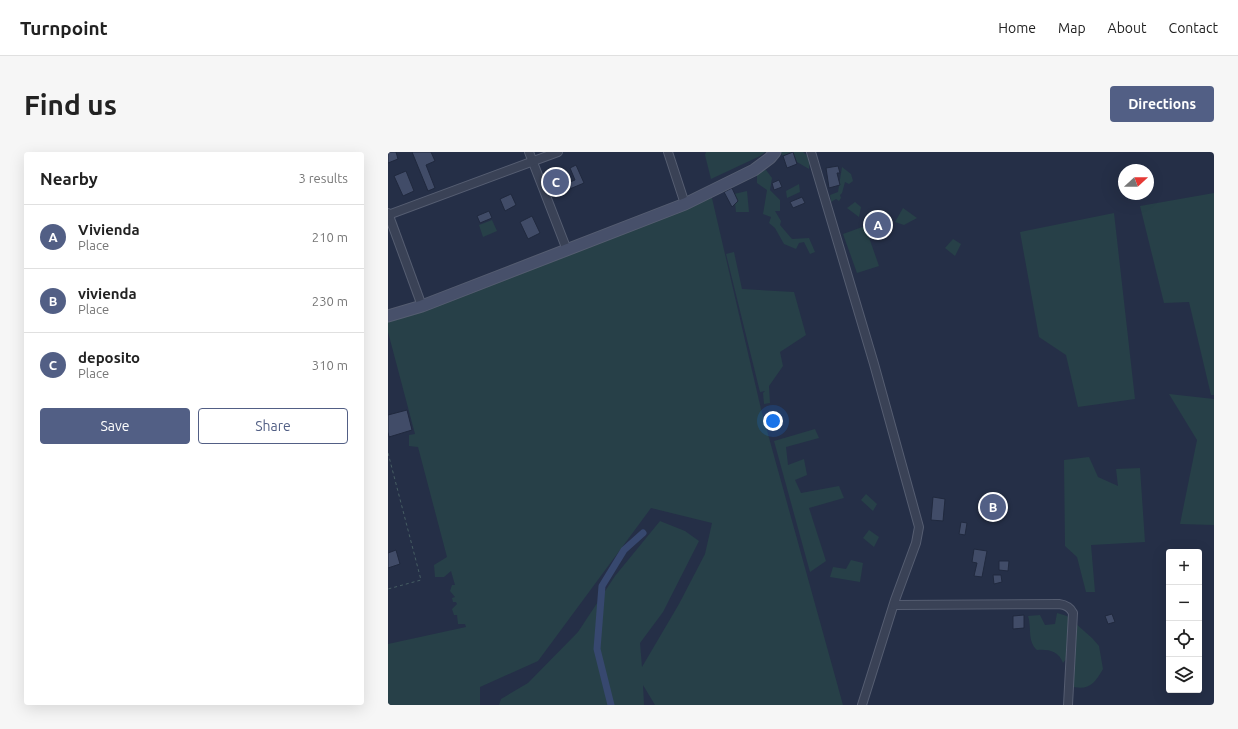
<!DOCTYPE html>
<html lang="en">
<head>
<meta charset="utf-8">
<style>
  body { margin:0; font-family:Ubuntu,sans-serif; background:#f6f6f6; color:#222 }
  .controls { position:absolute; right:12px; bottom:12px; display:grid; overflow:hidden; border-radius:4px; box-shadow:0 4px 16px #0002 }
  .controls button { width:36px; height:36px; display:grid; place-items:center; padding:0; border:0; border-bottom:1px solid #e0e0e0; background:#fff; color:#222; font:20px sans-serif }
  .compass { position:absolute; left:730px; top:12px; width:36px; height:36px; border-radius:50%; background:#fff; box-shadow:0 4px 16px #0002; rotate:69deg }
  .you { position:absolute; left:385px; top:269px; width:14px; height:14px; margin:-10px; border:3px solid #fff; border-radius:50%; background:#1a73e8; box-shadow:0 0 0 6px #1a73e833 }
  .badge { display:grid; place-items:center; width:26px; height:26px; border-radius:50%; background:#525f85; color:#fff; font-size:13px; font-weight:700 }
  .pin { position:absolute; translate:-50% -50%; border:2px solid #fff; box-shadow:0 1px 4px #0006 }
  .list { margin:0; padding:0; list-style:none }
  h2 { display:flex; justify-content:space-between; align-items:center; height:52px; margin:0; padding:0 16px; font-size:17px }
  h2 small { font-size:13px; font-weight:400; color:#767676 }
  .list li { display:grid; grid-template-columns:26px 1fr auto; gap:12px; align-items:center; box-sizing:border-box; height:64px; padding:0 16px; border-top:1px solid #e0e0e0 }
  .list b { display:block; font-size:15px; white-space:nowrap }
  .list p { margin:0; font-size:13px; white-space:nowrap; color:#767676 }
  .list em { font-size:13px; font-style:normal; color:#767676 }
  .actions { display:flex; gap:8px; padding:12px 16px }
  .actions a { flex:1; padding:9px 0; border:1px solid #525f85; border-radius:4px; text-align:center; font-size:14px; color:#525f85 }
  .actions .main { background:#525f85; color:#fff }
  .icon { flex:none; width:22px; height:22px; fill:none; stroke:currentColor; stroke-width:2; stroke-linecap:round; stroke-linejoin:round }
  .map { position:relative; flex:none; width:826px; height:553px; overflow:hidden; border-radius:4px }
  header { display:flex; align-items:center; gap:24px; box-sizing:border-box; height:56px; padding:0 20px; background:#fff; border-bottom:1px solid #e0e0e0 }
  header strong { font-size:19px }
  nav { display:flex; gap:22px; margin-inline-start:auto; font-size:14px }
  .intro { display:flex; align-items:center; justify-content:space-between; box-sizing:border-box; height:96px; padding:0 24px }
  h1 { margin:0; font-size:28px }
  .button { padding:10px 18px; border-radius:4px; background:#525f85; color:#fff; font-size:14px; font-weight:700 }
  main { display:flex; gap:24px; padding:0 24px }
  aside { flex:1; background:#fff; border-radius:4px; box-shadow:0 4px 16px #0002 }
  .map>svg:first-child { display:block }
</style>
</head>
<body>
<header>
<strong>Turnpoint</strong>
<nav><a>Home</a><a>Map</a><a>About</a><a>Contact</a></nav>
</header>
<div class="intro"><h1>Find us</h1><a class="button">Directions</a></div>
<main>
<aside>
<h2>Nearby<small>3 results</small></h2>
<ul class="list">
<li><span class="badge">A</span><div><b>Vivienda</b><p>Place</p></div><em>210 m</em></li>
<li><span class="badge">B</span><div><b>vivienda</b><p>Place</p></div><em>230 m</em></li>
<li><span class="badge">C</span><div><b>deposito</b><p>Place</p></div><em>310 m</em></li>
</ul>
<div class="actions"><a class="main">Save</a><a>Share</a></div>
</aside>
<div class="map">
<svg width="826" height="553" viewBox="0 0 826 553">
  <rect width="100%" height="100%" fill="#252f47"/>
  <!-- green -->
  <g fill="#274048">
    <path d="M318,0H377L372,4L323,27L317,3Z"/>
    <path d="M392,0H415L422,6L421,17L409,10L405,0L395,4Z"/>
    <path d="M454,15L463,22L465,29L461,32L457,30L454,41L452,43L453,46L451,49L448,47L443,50L442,43L450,40Z"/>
    <path d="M378,18L384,26L382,38L392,48V59H387L393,69L392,73L404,87L421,86L427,100L422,102L416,90L411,91L408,97L396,92L387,76L381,71L383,65L375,62L379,38L369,31V19Z"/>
    <path d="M411,32L412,40L399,46L398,39Z"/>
    <path d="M359,39L361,60H348L346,42Z"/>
    <path d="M826,41V243H823L801,150L776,151L752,54Z"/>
    <path d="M323,42L373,257L455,553H267L255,533L256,553H111L113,547L140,531L190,480L227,424L272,369L297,379L311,389L275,460L252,491L254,515L291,452L317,402L324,371L263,356L150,509L92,535V553H0V492L78,475L77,472H70L69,463H66L64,457L69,452L68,450H65L64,446L67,445L62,439L64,433H67L63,419L56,425H47L46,413L59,405L30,295L21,294V283L27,282L0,180V162Z"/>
    <path d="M467,50L473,55L471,65L459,56Z"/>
    <path d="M515,56L529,66L516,73L507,70Z"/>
    <path d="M726,61L747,247L690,255L678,203L651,185L632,80Z"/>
    <path d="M104,68L109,79L95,85L91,73Z"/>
    <path d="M477,74L491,114L469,121L455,82Z"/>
    <path d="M565,87L573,92L567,104L557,96Z"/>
    <path d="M346,100L354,137L406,140L418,183L392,200L395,214L381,234L382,251L376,252L375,241L377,239L372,240L338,102Z"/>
    <path d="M781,242L826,247V373L792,372L809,288Z"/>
    <path d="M427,277L431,286L398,295L400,313L416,307L419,323L407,328L413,341L451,334L456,346L421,356L438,409L422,420L386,289Z"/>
    <path d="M701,305L710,325L730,334L728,317L752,316L757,390L703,393L707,440H698L689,405L677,394L676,308Z"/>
    <path d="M478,342L489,352L485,359L473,348Z"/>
    <path d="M481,378L491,385L486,395L475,386Z"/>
    <path d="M463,408L475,411L472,430L442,425L445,415L458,417Z"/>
    <path d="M669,461L679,464L704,486L711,494L715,517C706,533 700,539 681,534C685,523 687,514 685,502L679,506L675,511C671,499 660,497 649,498C639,489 644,476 640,464L652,463L657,473L667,472Z"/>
  </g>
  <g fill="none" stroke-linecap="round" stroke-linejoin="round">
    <!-- canal -->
    <path stroke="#37486f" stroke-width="7" d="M223,553L209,497L214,434L236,398L255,381"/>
  </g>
  <!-- building -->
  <g fill="#414c68" stroke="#20293e">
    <path d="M0,0H8L10,7L0,11Z"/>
    <path d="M24,0H43L47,9L38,13L47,36L40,39Z"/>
    <path d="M405,0L409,12L399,16L395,4Z"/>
    <path d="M188,13L196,31L165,44L159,28L173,22L177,32L187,28L182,16Z"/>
    <path d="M450,14L452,21H449L452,33L441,36L438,16Z"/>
    <path d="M18,19L26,39L15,44L6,24Z"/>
    <path d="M391,28L394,35L386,38L384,31Z"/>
    <path d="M344,36L350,49L344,55L336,40Z"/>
    <path d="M123,42L128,53L117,59L112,47Z"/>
    <path d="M414,45L417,51L405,56L402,50Z"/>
    <path d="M101,59L104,66L92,71L89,64Z"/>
    <path d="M144,64L152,81L140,87L132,70Z"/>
    <path d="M494,67L496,75L487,78L484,71Z"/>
    <path d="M19,258L24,278L1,285L0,280V263Z"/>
    <path d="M545,345L557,347L555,369L543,368Z"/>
    <path d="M595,348L615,349V363L594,362Z"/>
    <path d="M573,370L579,371L577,383L571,382Z"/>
    <path d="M586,397L599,399L594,425L586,424L589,411L584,410Z"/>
    <path d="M8,398L12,412L0,416V401Z"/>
    <path d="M611,409H621L620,419L611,418Z"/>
    <path d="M605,423H613L614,430L606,432Z"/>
    <path d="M724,462L727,470L720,472L717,464Z"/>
    <path d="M636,463V476L625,477V464Z"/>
  </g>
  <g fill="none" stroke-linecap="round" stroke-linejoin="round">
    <!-- street casing -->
    <g stroke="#555d71" stroke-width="10">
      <g id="street">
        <path d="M141,0L179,98"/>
        <path d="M280,0L297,52"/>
        <path d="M423,0L486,212L531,375L528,391L507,448L474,553"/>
        <path d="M0,61L34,154"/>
        <path d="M0,63L170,0"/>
        <path d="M506,453L671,452C678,453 682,455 685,461L680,553"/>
      </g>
    </g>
    <!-- secondary casing -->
    <g stroke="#555d71" stroke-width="13">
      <path id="secondary" d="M0,164L34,154L297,52L366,18L382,6L387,0"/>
    </g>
    <!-- path -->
    <path stroke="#465d63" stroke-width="1" stroke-dasharray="3 3" stroke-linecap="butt" d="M0,301L33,428L0,437"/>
    <!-- street -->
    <use href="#street" stroke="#3a4256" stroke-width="8"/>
    <!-- secondary -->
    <use href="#secondary" stroke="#47506a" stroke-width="11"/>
  </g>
</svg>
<div class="controls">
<button>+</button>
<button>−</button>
<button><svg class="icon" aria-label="locate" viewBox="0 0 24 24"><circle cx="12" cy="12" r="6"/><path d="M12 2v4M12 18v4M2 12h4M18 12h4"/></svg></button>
<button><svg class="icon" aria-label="layers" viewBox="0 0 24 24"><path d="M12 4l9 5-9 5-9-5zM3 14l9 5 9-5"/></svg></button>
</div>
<svg class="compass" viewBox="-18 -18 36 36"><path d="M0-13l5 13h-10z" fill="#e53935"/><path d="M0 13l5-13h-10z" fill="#767676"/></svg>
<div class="you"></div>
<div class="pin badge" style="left:490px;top:73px">A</div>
<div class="pin badge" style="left:605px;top:355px">B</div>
<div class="pin badge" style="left:168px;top:30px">C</div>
</div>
</main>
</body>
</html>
